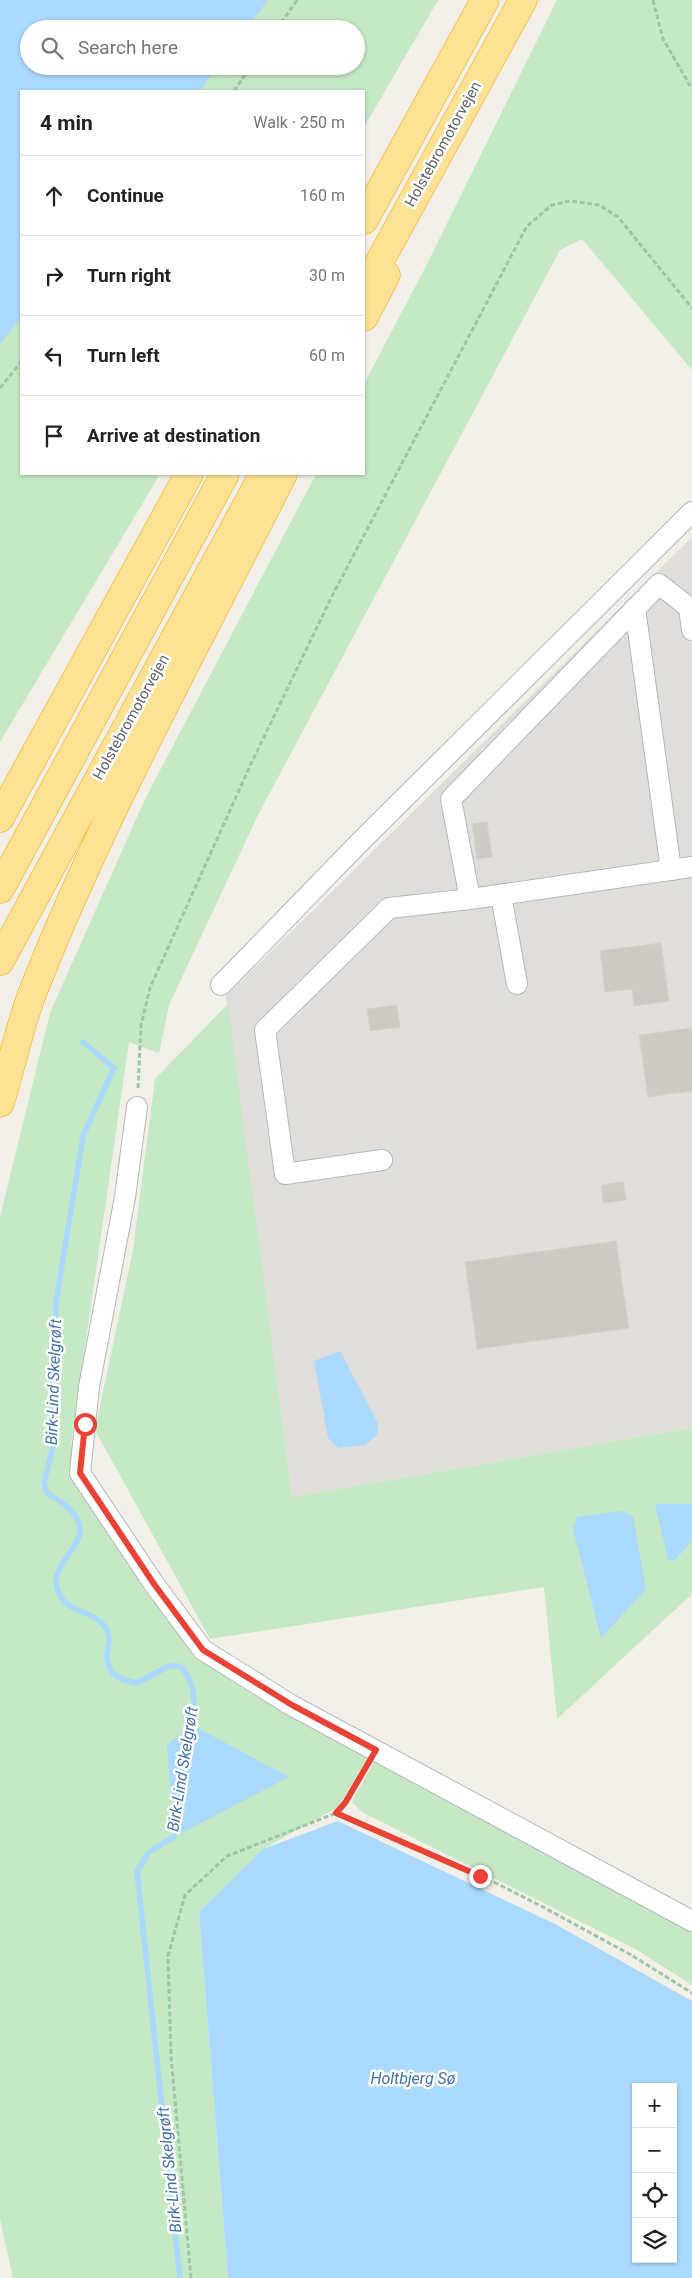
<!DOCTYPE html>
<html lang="en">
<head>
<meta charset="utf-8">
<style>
  body { margin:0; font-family:Roboto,sans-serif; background:#f2f2f2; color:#222 }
  .controls { position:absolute; right:15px; bottom:15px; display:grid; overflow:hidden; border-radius:0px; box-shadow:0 1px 4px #0004 }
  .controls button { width:45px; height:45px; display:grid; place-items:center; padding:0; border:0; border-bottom:1px solid #e0e0e0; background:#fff; color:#222; font:25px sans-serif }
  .stop { position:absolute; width:15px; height:15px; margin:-11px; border:4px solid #ea4335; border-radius:50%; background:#fff }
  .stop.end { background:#ea4335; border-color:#fff; box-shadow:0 1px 5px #0008 }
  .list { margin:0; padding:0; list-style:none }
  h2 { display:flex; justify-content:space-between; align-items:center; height:65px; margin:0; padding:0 20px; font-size:21px }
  h2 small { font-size:16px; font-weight:400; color:#767676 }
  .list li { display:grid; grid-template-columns:32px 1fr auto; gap:15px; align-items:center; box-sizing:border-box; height:80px; padding:0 20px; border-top:1px solid #e0e0e0 }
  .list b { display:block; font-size:19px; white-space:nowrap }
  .list em { font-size:16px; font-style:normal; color:#767676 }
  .icon { flex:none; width:28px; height:28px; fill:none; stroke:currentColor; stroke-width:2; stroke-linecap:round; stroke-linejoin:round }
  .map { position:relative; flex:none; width:692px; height:2278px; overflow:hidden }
  .search { position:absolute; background:#fff; box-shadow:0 1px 4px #0004; left:20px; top:20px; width:345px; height:55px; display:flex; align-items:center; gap:12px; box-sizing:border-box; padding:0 18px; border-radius:28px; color:#767676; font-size:19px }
  .panel { position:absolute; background:#fff; box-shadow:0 1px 4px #0004; left:20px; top:90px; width:345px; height:385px; border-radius:0px }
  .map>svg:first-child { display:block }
</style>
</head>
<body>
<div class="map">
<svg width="692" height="2278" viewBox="0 0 692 2278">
  <rect width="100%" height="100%" fill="#f1efe8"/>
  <!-- industrial -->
  <path fill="#e0deda" d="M692,537V1428L292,1497L226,996Z"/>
  <!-- green -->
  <g fill="#c5e8c5" fill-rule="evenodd">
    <path d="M0,0H438L364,127V91H21V474H160L0,742ZM29,29H356V66H29Z"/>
    <path d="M557,0H692V370L582,239L560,250L258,815L169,1005L159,1053L129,1042L71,1443L80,1473L145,1588L198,1654L369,1756L338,1807L263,1849L199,1912L228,2278H13L0,2219V1217L50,1013L146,797L316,474H364V384L426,266Z"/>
    <path d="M228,1004L292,1497L692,1428V1594L557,1719L544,1587L210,1639L95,1430L133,1250L155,1079Z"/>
    <path d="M376,1758L692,1930V1985L637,1950L362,1812L352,1802Z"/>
  </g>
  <!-- water -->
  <g fill="#aadaff" fill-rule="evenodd">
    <path d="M0,0H268L246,29H29V66H218L200,91H21V318L0,344Z"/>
    <path d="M340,1351L378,1423L377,1435L365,1445L338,1448L328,1438L314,1361Z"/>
    <path d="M655,1504H692V1541L674,1561L668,1560Z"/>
    <path d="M622,1511L633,1516L646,1589L601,1638L573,1529L577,1517Z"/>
    <path d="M192,1725L289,1777L174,1837L167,1745Z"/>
    <path d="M338,1821L555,1924L692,2001V2278H228L199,1912L263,1849ZM636,2087H673V2259H636Z"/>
  </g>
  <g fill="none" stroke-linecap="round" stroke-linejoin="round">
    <!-- stream -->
    <g stroke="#aadaff" stroke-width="5.5">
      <path d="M83,1042L114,1068L83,1136L56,1303L53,1447L44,1483L47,1493C62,1502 87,1517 78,1539C74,1549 66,1556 61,1566C59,1570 56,1575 56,1580C58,1616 91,1606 106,1628C112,1638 107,1648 107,1658C108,1663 110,1668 112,1673L124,1680L137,1683L169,1666H180C198,1683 195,1709 191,1732"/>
      <path d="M175,1830L174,1837L149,1852L137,1871L180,2278"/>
    </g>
  </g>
  <!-- building -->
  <g fill="#cccac5" stroke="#d6d1c6">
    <path d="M487,822L492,857L477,859L472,824Z"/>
    <path d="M661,943L669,1001L634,1006L632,989L605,992L600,951Z"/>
    <path d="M397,1005L400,1027L370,1031L367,1009Z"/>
    <path d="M692,1028V1091L648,1097L639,1035Z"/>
    <path d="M623,1182L626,1200L603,1203L601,1185Z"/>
    <path d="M616,1241L629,1328L477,1349L465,1262Z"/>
  </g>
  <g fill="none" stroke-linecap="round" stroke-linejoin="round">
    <!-- minor casing -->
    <g stroke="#b5b8bc" stroke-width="22">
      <g id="minor">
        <path d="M689,607L692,630"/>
        <path d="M635,608L671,870"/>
        <path d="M501,895L517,984"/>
        <path d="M470,899L451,799L659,584L692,610"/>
        <path d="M221,985L359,843L692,512"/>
        <path d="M137,1107L125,1197L89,1387L80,1473L154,1584L203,1650L291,1705L692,1921"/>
        <path d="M382,1160L285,1174L265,1030L389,908L470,899L692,867"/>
      </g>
    </g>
    <!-- highway casing -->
    <g stroke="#f9ab00" stroke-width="29">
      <g id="highway">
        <path d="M364,220L485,0"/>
        <path d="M364,290L523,0"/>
        <path d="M364,317L386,275"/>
        <path d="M0,818L189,474"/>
        <path d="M0,889L225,474"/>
        <path d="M0,961L261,479"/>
        <path d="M0,1103C11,1067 19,1029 32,994C102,815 197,645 283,474"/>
      </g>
    </g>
    <!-- path -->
    <g stroke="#9cc7a9" stroke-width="3" stroke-dasharray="5 2.5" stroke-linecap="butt">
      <path d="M653,0L663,39L692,89"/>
      <path d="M277,29L297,0"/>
      <path d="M234,91L251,66"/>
      <path d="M0,388L21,362"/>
      <path d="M138,1088L141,1025L150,988L171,941L250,766L332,596L527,226L552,205L570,201L599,205L618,217L692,308"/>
      <path d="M336,1813L480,1875L543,1907L633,1956L692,1993"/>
      <path d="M191,2278L171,2056L168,1956L185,1895L227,1856L336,1813L345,1803L367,1766"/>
    </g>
    <!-- minor -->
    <use href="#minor" stroke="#fff" stroke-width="20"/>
    <!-- highway -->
    <use href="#highway" stroke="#fde293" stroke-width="28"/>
  </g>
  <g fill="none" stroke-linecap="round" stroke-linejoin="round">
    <!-- route -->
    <path stroke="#ea4335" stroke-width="6" d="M85,1424L80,1473L154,1584L203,1650L292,1705L376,1750L345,1803L336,1813L480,1876"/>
  </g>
  <g text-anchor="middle" stroke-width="5" stroke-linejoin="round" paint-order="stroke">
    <!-- street labels -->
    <g font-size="15" fill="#5f6368" stroke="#fff">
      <text transform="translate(443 144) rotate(-61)" y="5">Holstebromotorvejen</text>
      <text transform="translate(131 717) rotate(-61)" y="5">Holstebromotorvejen</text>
    </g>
    <!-- water labels -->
    <g font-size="16" font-style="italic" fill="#4174aa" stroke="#fff">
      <text transform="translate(53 1382) rotate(-88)" y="6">Birk-Lind Skelgrøft</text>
      <text transform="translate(182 1769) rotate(-81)" y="6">Birk-Lind Skelgrøft</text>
      <text x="413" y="2084">Holtbjerg Sø</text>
      <text transform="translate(169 2170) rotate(-96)" y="6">Birk-Lind Skelgrøft</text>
    </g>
  </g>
</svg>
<div class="controls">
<button>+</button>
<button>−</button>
<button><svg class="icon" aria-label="locate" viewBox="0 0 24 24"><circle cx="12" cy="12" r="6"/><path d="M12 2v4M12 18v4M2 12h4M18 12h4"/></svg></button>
<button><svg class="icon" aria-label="layers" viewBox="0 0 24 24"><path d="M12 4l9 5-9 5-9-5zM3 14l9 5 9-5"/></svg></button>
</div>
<div class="stop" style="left:85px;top:1424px"></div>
<div class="stop end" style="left:480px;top:1876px"></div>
<div class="search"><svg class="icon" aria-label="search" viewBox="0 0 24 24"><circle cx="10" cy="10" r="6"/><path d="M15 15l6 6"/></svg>Search here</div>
<section class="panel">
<h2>4 min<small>Walk · 250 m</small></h2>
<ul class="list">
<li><svg class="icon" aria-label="ahead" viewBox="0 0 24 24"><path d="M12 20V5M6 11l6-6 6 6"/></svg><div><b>Continue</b></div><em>160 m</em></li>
<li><svg class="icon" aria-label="right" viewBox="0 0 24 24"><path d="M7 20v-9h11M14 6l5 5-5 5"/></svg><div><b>Turn right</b></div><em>30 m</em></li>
<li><svg class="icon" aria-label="left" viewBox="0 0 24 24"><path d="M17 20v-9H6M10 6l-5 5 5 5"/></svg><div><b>Turn left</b></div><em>60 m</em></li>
<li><svg class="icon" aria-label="arrive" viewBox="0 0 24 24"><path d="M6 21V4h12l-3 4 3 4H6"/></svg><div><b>Arrive at destination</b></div></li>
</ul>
</section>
</div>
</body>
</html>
